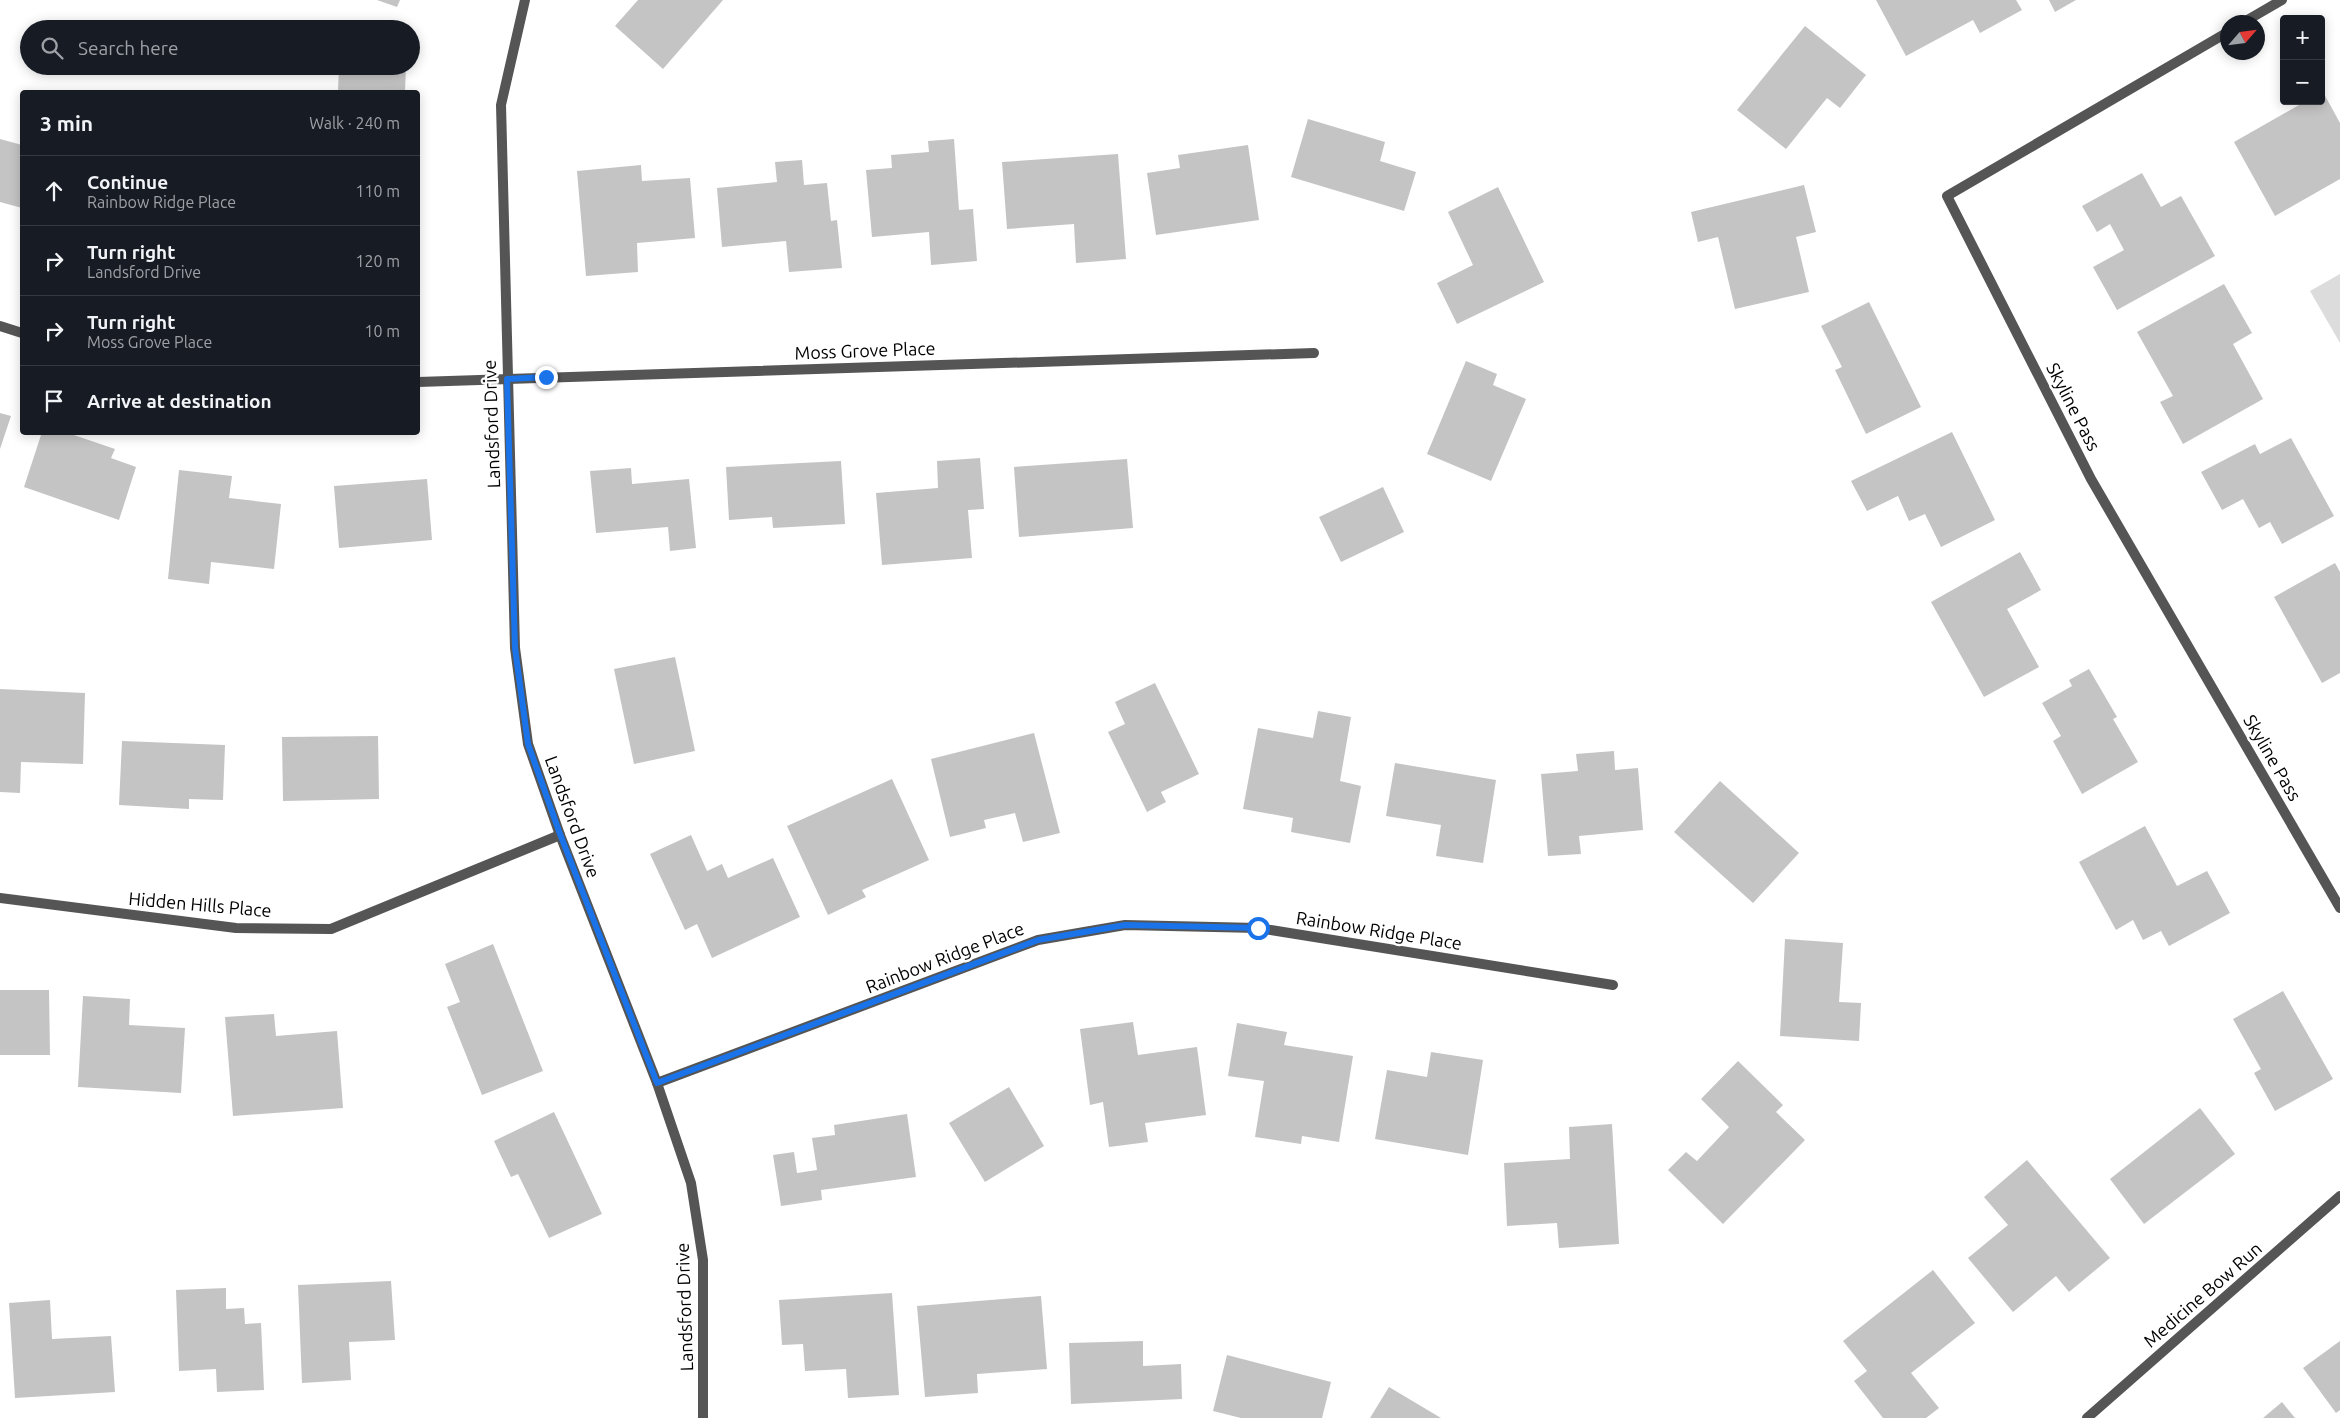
<!DOCTYPE html>
<html lang="en">
<head>
<meta charset="utf-8">
<style>
  body { margin:0; font-family:Ubuntu,sans-serif; background:#20242c; color:#f1f3f6 }
  .controls { position:absolute; right:15px; top:15px; display:grid; overflow:hidden; border-radius:5px; box-shadow:0 2px 12px #0003 }
  .controls button { width:45px; height:45px; display:grid; place-items:center; padding:0; border:0; border-bottom:1px solid #363941; background:#171b24; color:#f1f3f6; font:25px sans-serif }
  .compass { position:absolute; left:2220px; top:15px; width:45px; height:45px; border-radius:50%; background:#171b24; box-shadow:0 2px 12px #0003; rotate:62deg }
  .stop { position:absolute; width:15px; height:15px; margin:-11px; border:4px solid #1a73e8; border-radius:50%; background:#fff }
  .stop.end { background:#1a73e8; border-color:#fff; box-shadow:0 1px 5px #0008 }
  .list { margin:0; padding:0; list-style:none }
  h2 { display:flex; justify-content:space-between; align-items:center; height:65px; margin:0; padding:0 20px; font-size:21px }
  h2 small { font-size:16px; font-weight:400; color:#9ea1a6 }
  .list li { display:grid; grid-template-columns:32px 1fr auto; gap:15px; align-items:center; box-sizing:border-box; height:70px; padding:0 20px; border-top:1px solid #363941 }
  .list b { display:block; font-size:19px; white-space:nowrap }
  .list p { margin:0; font-size:16px; white-space:nowrap; color:#9ea1a6 }
  .list em { font-size:16px; font-style:normal; color:#9ea1a6 }
  .icon { flex:none; width:28px; height:28px; fill:none; stroke:currentColor; stroke-width:2; stroke-linecap:round; stroke-linejoin:round }
  .map { position:relative; flex:none; width:2340px; height:1418px; overflow:hidden }
  .search { position:absolute; background:#171b24; box-shadow:0 2px 12px #0003; left:20px; top:20px; width:400px; height:55px; display:flex; align-items:center; gap:12px; box-sizing:border-box; padding:0 18px; border-radius:28px; color:#9ea1a6; font-size:19px }
  .panel { position:absolute; background:#171b24; box-shadow:0 2px 12px #0003; left:20px; top:90px; width:400px; height:345px; border-radius:5px }
  .map>svg:first-child { display:block }
</style>
</head>
<body>
<div class="map">
<svg width="2340" height="1418" viewBox="0 0 2340 1418">
  <rect width="100%" height="100%" fill="#fff"/>
  <!-- green -->
  <path fill="#dcdcdc" d="M2340,274V343L2310,291Z"/>
  <!-- building -->
  <g fill="#c4c4c4">
    <path d="M377,0H400L397,7Z"/>
    <path d="M638,0H723L663,69L615,26Z"/>
    <path d="M1876,0H2016L2022,10L1980,33L1973,20L1906,56Z"/>
    <path d="M2049,0H2076L2055,12Z"/>
    <path d="M1805,26L1866,75L1840,108L1827,98L1786,149L1737,110Z"/>
    <path d="M339,66H406L405,92H338Z"/>
    <path d="M2323,92L2340,123V179L2275,216L2234,142L2306,101H2321Z"/>
    <path d="M1308,119L1385,142L1380,161L1416,172L1404,211L1291,177Z"/>
    <path d="M0,139L22,145V208L0,202Z"/>
    <path d="M954,139L959,210L973,209L977,261L931,265L929,232L872,237L866,170L892,168L891,155L929,152L928,141Z"/>
    <path d="M1248,145L1259,220L1156,235L1147,173L1180,168L1178,155Z"/>
    <path d="M1118,154L1126,259L1076,263L1074,224L1007,229L1002,162Z"/>
    <path d="M802,160L804,185L827,183L831,221L837,220L842,268L789,272L786,241L722,247L717,188L777,182L775,162Z"/>
    <path d="M641,165L642,181L690,178L695,238L637,243L638,272L586,276L577,171Z"/>
    <path d="M2142,173L2161,207L2181,196L2215,256L2117,310L2093,267L2124,250L2110,224L2097,232L2082,206Z"/>
    <path d="M1804,185L1816,232L1796,237L1809,292L1735,309L1718,237L1698,242L1691,212Z"/>
    <path d="M1498,187L1544,282L1457,324L1437,283L1473,265L1448,212Z"/>
    <path d="M2224,284L2252,333L2233,344L2263,399L2183,444L2160,402L2173,396L2137,332Z"/>
    <path d="M1869,302L1921,407L1866,434L1835,370L1842,367L1821,326Z"/>
    <path d="M1466,361L1497,374L1493,385L1526,399L1491,481L1427,454Z"/>
    <path d="M0,413L11,416L0,449Z"/>
    <path d="M42,432H65L115,449L111,458L136,467L119,520L24,487Z"/>
    <path d="M1952,432L1995,520L1941,547L1925,514L1909,521L1898,496L1867,511L1851,481Z"/>
    <path d="M2291,438L2334,516L2282,544L2270,522L2259,528L2243,499L2222,510L2201,472L2255,444L2260,454Z"/>
    <path d="M980,458L984,509L968,510L972,558L882,565L876,493L938,488L937,461Z"/>
    <path d="M1127,459L1133,528L1019,537L1014,467Z"/>
    <path d="M841,461L845,524L773,528L772,517L729,520L726,467Z"/>
    <path d="M631,468L632,484L689,479L696,548L670,551L668,527L596,533L590,471Z"/>
    <path d="M179,470L232,476L229,498L281,504L274,569L211,562L209,584L168,579Z"/>
    <path d="M427,479L432,540L339,548L334,486Z"/>
    <path d="M1383,487L1404,532L1341,562L1319,517Z"/>
    <path d="M2020,552L2041,590L2007,609L2039,667L1984,697L1931,602Z"/>
    <path d="M2335,563L2340,572V673L2322,683L2274,597Z"/>
    <path d="M675,657L695,751L634,764L614,669Z"/>
    <path d="M2089,669L2117,717L2113,719L2138,762L2082,794L2053,741L2061,736L2042,703L2072,686L2069,680Z"/>
    <path d="M1155,683L1199,774L1161,792L1166,802L1147,812L1108,732L1125,724L1115,702Z"/>
    <path d="M0,689L85,693L83,764L21,762L20,793L0,792Z"/>
    <path d="M1318,711L1351,717L1340,781L1361,786L1350,843L1291,832L1293,818L1243,809L1258,728L1313,738Z"/>
    <path d="M1034,733L1060,833L1023,842L1015,813L984,820L986,828L950,837L931,759Z"/>
    <path d="M378,736L379,799L283,801L282,737Z"/>
    <path d="M122,741L225,745L223,800L189,799V809L119,805Z"/>
    <path d="M1614,751L1615,770L1638,768L1643,830L1579,836L1581,854L1548,856L1541,774L1578,771L1576,754Z"/>
    <path d="M1395,763L1496,780L1483,863L1436,856L1441,825L1386,816Z"/>
    <path d="M892,779L929,860L862,890L866,897L828,915L787,826Z"/>
    <path d="M1720,781L1799,853L1753,903L1674,832Z"/>
    <path d="M2145,826L2177,886L2207,871L2230,913L2169,946L2161,931L2143,940L2133,920L2116,930L2079,862Z"/>
    <path d="M691,835L707,871L722,864L728,878L773,858L800,917L712,958L697,924L685,930L650,854Z"/>
    <path d="M1785,939L1843,943L1839,1002L1861,1003L1859,1041L1780,1036Z"/>
    <path d="M493,944L543,1071L482,1095L447,1007L460,1002L445,964Z"/>
    <path d="M0,990H49L50,1055H0Z"/>
    <path d="M2283,991L2333,1079L2275,1111L2254,1073L2261,1069L2233,1019Z"/>
    <path d="M83,996L130,999L129,1025L185,1028L181,1093L78,1087Z"/>
    <path d="M274,1014L276,1036L337,1031L343,1108L233,1116L225,1017Z"/>
    <path d="M1133,1022L1138,1055L1197,1047L1206,1115L1145,1123L1148,1142L1109,1147L1103,1102L1090,1105L1080,1029Z"/>
    <path d="M1237,1023L1287,1032L1284,1045L1353,1056L1339,1142L1302,1136L1301,1144L1255,1137L1264,1081L1228,1076Z"/>
    <path d="M1431,1052L1483,1060L1468,1155L1375,1139L1387,1070L1427,1077Z"/>
    <path d="M1738,1061L1783,1105L1776,1112L1805,1140L1723,1224L1668,1170L1686,1152L1697,1161L1729,1127L1701,1099Z"/>
    <path d="M1009,1087L1044,1146L985,1182L949,1123Z"/>
    <path d="M2200,1108L2235,1154L2144,1224L2110,1179Z"/>
    <path d="M554,1112L602,1214L549,1238L518,1174L511,1177L494,1141Z"/>
    <path d="M907,1114L916,1177L821,1190L822,1200L781,1206L773,1155L794,1152L797,1173L817,1170L812,1138L835,1135L834,1125Z"/>
    <path d="M1612,1124L1619,1244L1559,1248L1557,1223L1507,1226L1504,1163L1570,1159L1569,1127Z"/>
    <path d="M2027,1160L2110,1258L2069,1292L2056,1276L2013,1312L1968,1258L2008,1225L1984,1197Z"/>
    <path d="M1933,1270L1975,1323L1911,1373L1939,1408L1926,1418H1883L1854,1381L1867,1371L1843,1341Z"/>
    <path d="M391,1281L395,1340L349,1342L351,1380L302,1383L298,1285Z"/>
    <path d="M226,1288V1309L244,1308L245,1324L261,1323L264,1390L217,1392L216,1369L179,1371L176,1290Z"/>
    <path d="M892,1293L899,1395L848,1398L846,1369L805,1371L803,1344L782,1345L779,1300Z"/>
    <path d="M1041,1296L1047,1369L977,1374L978,1393L925,1397L917,1306Z"/>
    <path d="M50,1300L52,1339L111,1336L115,1392L15,1398L9,1303Z"/>
    <path d="M1143,1341V1366L1181,1364L1182,1399L1071,1404L1069,1343Z"/>
    <path d="M2340,1341V1410L2336,1413L2303,1368Z"/>
    <path d="M1227,1355L1331,1382L1322,1418H1241L1213,1411Z"/>
    <path d="M1389,1387L1441,1418H1370Z"/>
    <path d="M2282,1402L2295,1418H2263Z"/>
  </g>
  <g fill="none" stroke-linecap="round" stroke-linejoin="round">
    <!-- street -->
    <g stroke="#555" stroke-width="10">
      <path d="M525,0L501,105L515,648L528,744L560,835L657,1083L691,1183L703,1260V1418"/>
      <path d="M2244,22L2282,0"/>
      <path d="M2228,32L1947,196L2091,479L2340,908"/>
      <path d="M0,326L22,333"/>
      <path d="M418,382L1314,353"/>
      <path d="M0,898L236,928L331,929L560,835"/>
      <path d="M657,1083L1038,940L1125,925L1258,928L1613,985"/>
      <path d="M2087,1418L2340,1196"/>
    </g>
  </g>
  <g fill="none" stroke-linecap="round" stroke-linejoin="round">
    <!-- route -->
    <path stroke="#1a73e8" stroke-width="6" d="M546,377L507,379L515,648L528,744L560,834L657,1083L1038,940L1125,925L1258,928"/>
  </g>
  <g text-anchor="middle" stroke-width="5" stroke-linejoin="round" paint-order="stroke">
    <!-- street labels -->
    <g font-size="18" fill="#000" stroke="#fff">
      <text transform="translate(865 351) rotate(-2)" y="6">Moss Grove Place</text>
      <text transform="translate(2073 407) rotate(63)" y="6">Skyline Pass</text>
      <text transform="translate(492 424) rotate(-92)" y="6">Landsford Drive</text>
      <text transform="translate(2272 758) rotate(60)" y="6">Skyline Pass</text>
      <text transform="translate(572 817) rotate(70)" y="6">Landsford Drive</text>
      <text transform="translate(200 905) rotate(5)" y="6">Hidden Hills Place</text>
      <text transform="translate(1379 931) rotate(9)" y="6">Rainbow Ridge Place</text>
      <text transform="translate(945 958) rotate(-21)" y="6">Rainbow Ridge Place</text>
      <text transform="translate(2203 1295) rotate(-41)" y="6">Medicine Bow Run</text>
      <text transform="translate(685 1307) rotate(-92)" y="6">Landsford Drive</text>
    </g>
  </g>
</svg>
<div class="controls">
<button>+</button>
<button>−</button>
</div>
<svg class="compass" viewBox="-18 -18 36 36"><path d="M0-13l5 13h-10z" fill="#e53935"/><path d="M0 13l5-13h-10z" fill="#9ea1a6"/></svg>
<div class="stop" style="left:1258px;top:928px"></div>
<div class="stop end" style="left:546px;top:377px"></div>
<div class="search"><svg class="icon" aria-label="search" viewBox="0 0 24 24"><circle cx="10" cy="10" r="6"/><path d="M15 15l6 6"/></svg>Search here</div>
<section class="panel">
<h2>3 min<small>Walk · 240 m</small></h2>
<ul class="list">
<li><svg class="icon" aria-label="ahead" viewBox="0 0 24 24"><path d="M12 20V5M6 11l6-6 6 6"/></svg><div><b>Continue</b><p>Rainbow Ridge Place</p></div><em>110 m</em></li>
<li><svg class="icon" aria-label="right" viewBox="0 0 24 24"><path d="M7 20v-9h11M14 6l5 5-5 5"/></svg><div><b>Turn right</b><p>Landsford Drive</p></div><em>120 m</em></li>
<li><svg class="icon" aria-label="right" viewBox="0 0 24 24"><path d="M7 20v-9h11M14 6l5 5-5 5"/></svg><div><b>Turn right</b><p>Moss Grove Place</p></div><em>10 m</em></li>
<li><svg class="icon" aria-label="arrive" viewBox="0 0 24 24"><path d="M6 21V4h12l-3 4 3 4H6"/></svg><div><b>Arrive at destination</b></div></li>
</ul>
</section>
</div>
</body>
</html>
